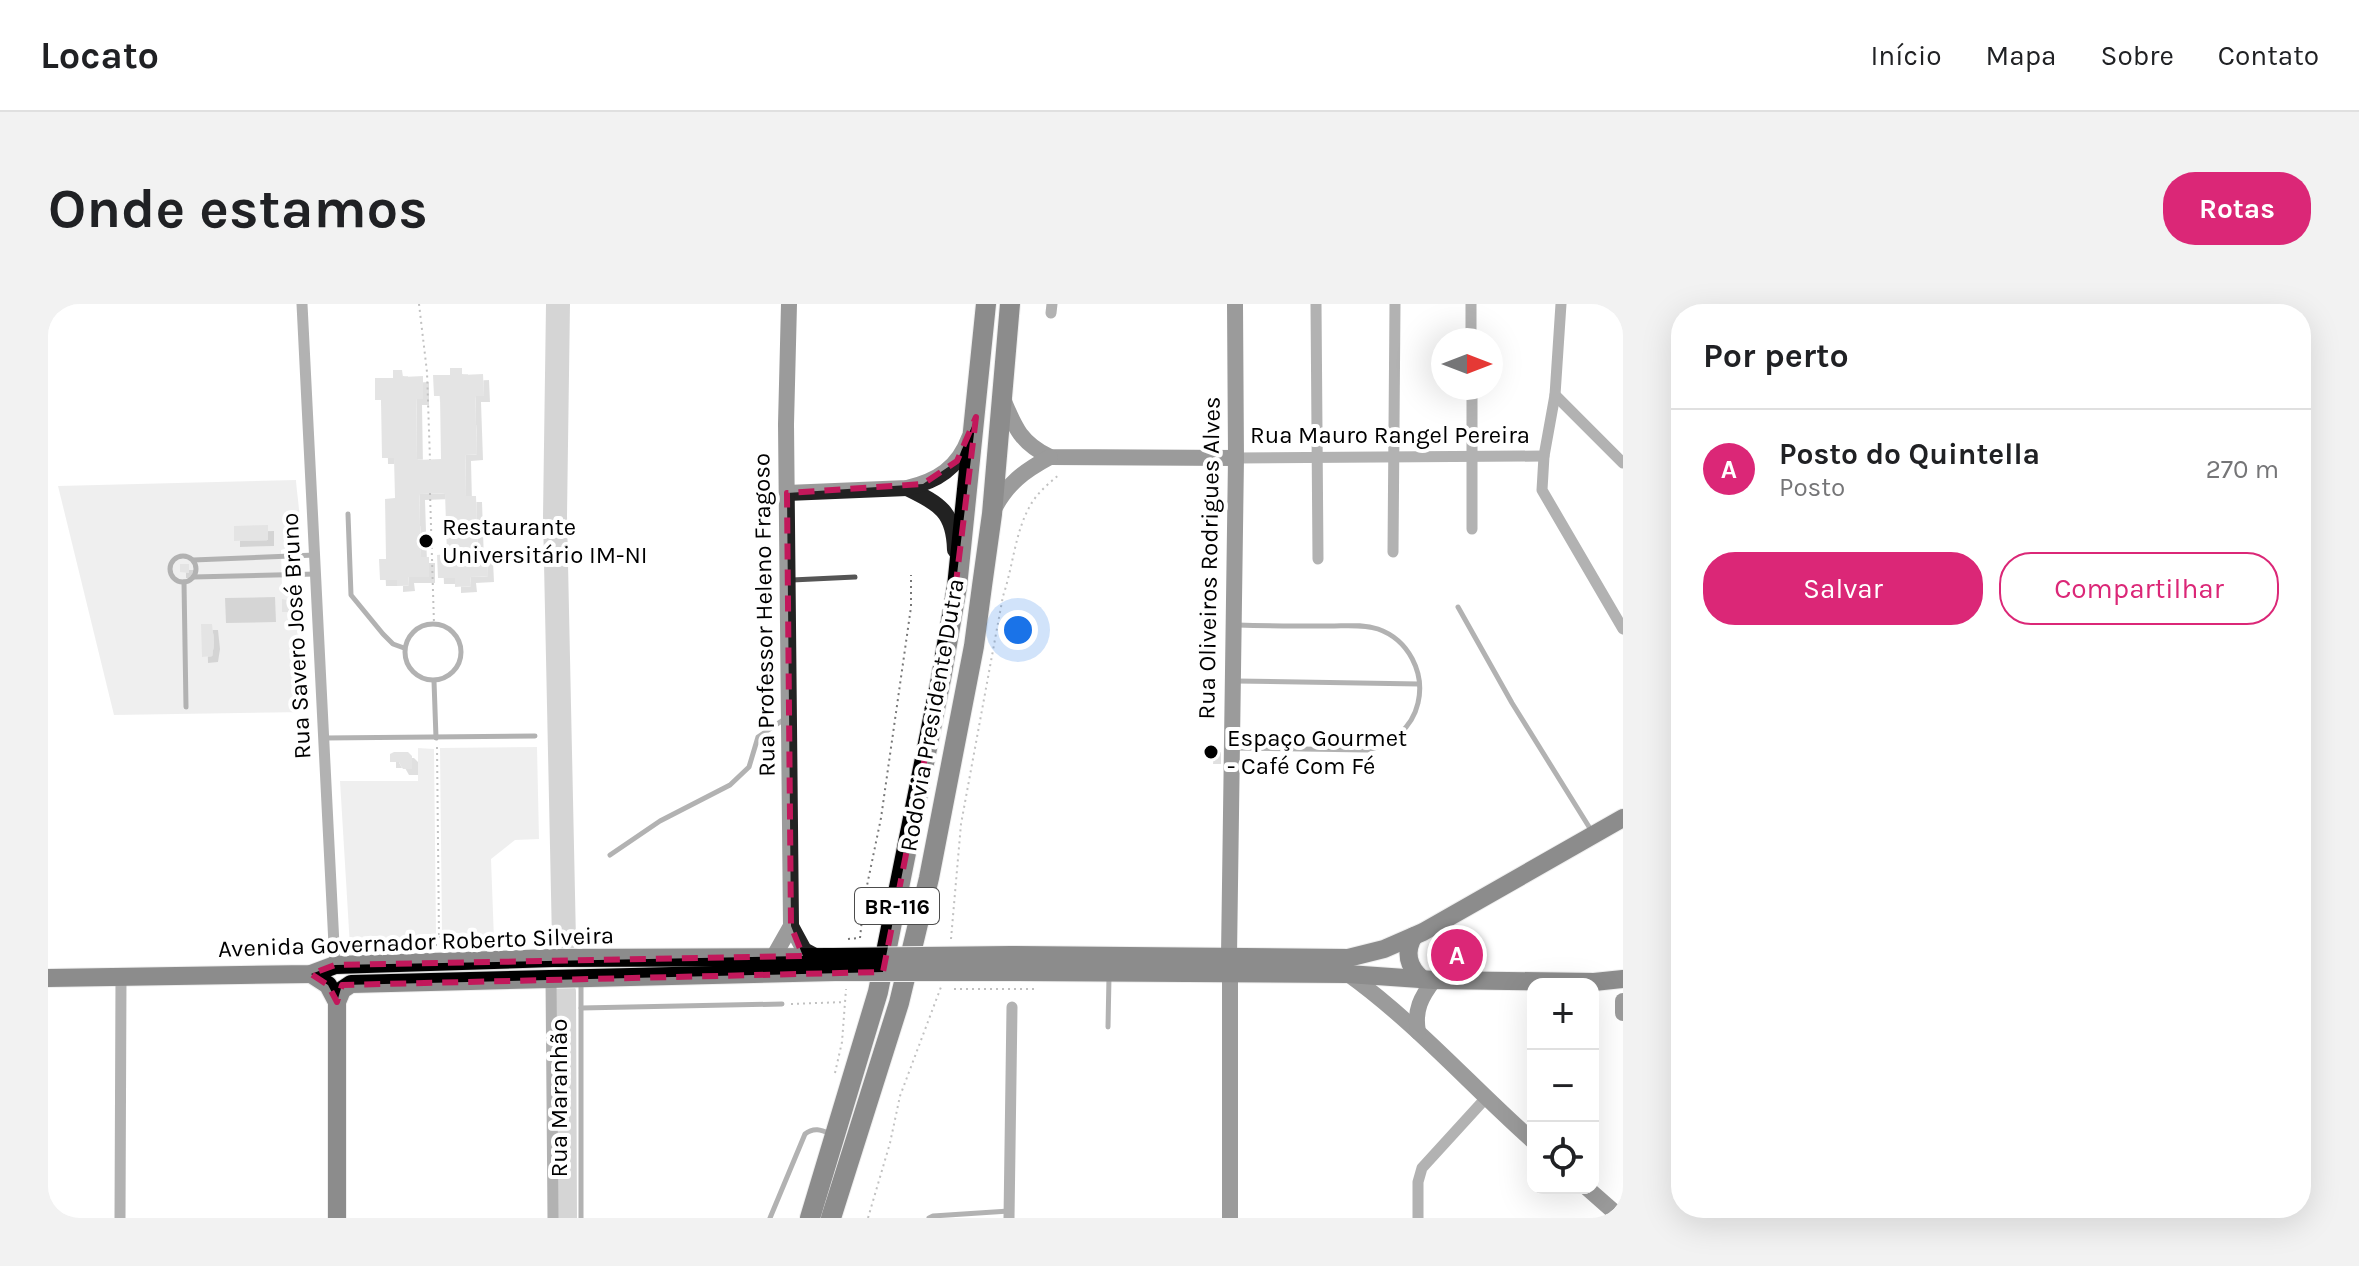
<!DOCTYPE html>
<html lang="pt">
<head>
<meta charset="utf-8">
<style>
  body { margin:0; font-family:Karla,sans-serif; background:#f2f2f2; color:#202124 }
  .controls { position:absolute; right:24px; bottom:24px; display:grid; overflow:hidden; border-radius:16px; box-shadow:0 8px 32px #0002 }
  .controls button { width:72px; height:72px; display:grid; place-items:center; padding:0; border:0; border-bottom:2px solid #e0e0e0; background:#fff; color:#202124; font:40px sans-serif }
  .compass { position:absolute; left:1383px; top:24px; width:72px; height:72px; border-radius:50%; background:#fff; box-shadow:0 8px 32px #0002; rotate:90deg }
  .you { position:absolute; left:970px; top:326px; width:28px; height:28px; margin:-20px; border:6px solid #fff; border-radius:50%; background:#1a73e8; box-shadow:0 0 0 12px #1a73e833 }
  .badge { display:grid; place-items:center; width:52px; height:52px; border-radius:50%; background:#db2777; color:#fff; font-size:26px; font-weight:700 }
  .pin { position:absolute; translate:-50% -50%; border:4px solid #fff; box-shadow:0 2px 8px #0006 }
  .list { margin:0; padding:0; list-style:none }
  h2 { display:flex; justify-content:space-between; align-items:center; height:104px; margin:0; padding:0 32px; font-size:34px }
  h2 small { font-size:26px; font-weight:400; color:#757577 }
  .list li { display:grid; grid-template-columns:52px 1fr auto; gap:24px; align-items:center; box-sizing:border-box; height:120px; padding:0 32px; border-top:2px solid #e0e0e0 }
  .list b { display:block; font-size:30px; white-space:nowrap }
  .list p { margin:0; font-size:26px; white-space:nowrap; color:#757577 }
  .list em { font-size:26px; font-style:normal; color:#757577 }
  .actions { display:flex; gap:16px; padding:24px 32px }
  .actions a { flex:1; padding:18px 0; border:2px solid #db2777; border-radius:32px; text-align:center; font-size:28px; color:#db2777 }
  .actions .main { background:#db2777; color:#fff }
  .icon { flex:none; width:44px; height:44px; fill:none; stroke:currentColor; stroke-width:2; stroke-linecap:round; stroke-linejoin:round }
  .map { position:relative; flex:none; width:1575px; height:914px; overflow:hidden; border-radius:32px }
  header { display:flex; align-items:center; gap:48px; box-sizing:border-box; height:112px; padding:0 40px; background:#fff; border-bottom:2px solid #e0e0e0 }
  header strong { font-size:38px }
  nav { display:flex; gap:44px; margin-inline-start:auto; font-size:28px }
  .intro { display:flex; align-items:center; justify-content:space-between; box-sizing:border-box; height:192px; padding:0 48px }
  h1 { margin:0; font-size:56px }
  .button { padding:20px 36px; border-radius:32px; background:#db2777; color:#fff; font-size:28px; font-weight:700 }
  main { display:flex; gap:48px; padding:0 48px }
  aside { flex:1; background:#fff; border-radius:32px; box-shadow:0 8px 32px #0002 }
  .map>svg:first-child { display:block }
</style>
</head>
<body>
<header>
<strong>Locato</strong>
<nav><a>Início</a><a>Mapa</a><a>Sobre</a><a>Contato</a></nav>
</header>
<div class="intro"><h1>Onde estamos</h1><a class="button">Rotas</a></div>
<main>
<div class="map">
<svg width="1575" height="914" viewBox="0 0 1575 914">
  <defs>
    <filter id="shadow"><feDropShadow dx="6" dy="6" stdDeviation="0" flood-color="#0004"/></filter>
  </defs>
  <rect width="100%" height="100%" fill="#fff"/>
  <!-- green -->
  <g fill="#dcdcdc">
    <path d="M248,176C249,198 261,240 233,246L234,283L249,287L254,297L260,408L66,411L10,182Z"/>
    <path d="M489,443L491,535L467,536L443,555L446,636L419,638L410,629L394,630L392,444Z"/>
    <path d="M370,444L386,445L388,630H375L363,642L302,643L292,477H370Z"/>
  </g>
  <!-- water -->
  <path fill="#a3a3a3" d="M227,293L228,318L178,319L177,294Z"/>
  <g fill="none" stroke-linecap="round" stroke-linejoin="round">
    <!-- river -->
    <g stroke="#a3a3a3" stroke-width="24">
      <path d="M510,0L507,212L516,637"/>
      <path d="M516,688L517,914"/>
    </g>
  </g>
  <!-- building -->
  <g fill="#c4c4c4" filter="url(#shadow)">
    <path d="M402,64H414V71L435,70L436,92H427L429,150L417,151L418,192H428L430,251H439L440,272L422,273L423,282L407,283V274H390L389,251L399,250L397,189L371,190L373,253H381V273H360L361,281L349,282V276H332L331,255H338L337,195L347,194L346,154H334L333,96H327V74H345V66H354L355,73L375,72V95H368L369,156L393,155L392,92H386L385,71H402Z"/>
    <path d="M220,221V236L186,237V222Z"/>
    <path d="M132,260H141V269L132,268Z"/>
    <path d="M234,295L244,297V308H234Z"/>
    <path d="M153,320H164L166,339L164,352L154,353Z"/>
    <path d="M1167,442V454H1159L1160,443Z"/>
    <path d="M346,448H360L364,452V465H355L351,458H342V450Z"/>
  </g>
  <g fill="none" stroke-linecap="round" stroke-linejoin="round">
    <!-- primary casing -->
    <g stroke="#dbdbdb" stroke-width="20">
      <g id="primary">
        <path d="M1366,632C1356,648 1360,663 1374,675"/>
        <path d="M963,651L1300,654L1336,645L1375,628L1575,514"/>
        <path d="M961,668L1300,670L1386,676L1546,678L1575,675"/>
        <path d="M263,670L280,681L289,698V914"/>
        <path d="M0,674L263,670L287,661L505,654L785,653"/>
        <path d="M289,698L294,686L303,680L787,668"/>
      </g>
    </g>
    <!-- highway casing -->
    <g stroke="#dbdbdb" stroke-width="22">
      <g id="highway">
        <path d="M762,914L830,688L893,375L909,283L938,0"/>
        <path d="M783,914L851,699L881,574L926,342L934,282L944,210L962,0"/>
      </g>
    </g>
    <!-- path -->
    <g stroke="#777" stroke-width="2" stroke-dasharray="2 4" stroke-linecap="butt">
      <path d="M371,0L379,68L382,156"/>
      <path d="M382,189L386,320"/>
      <path d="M389,443L391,633"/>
      <path d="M812,634L816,596L833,514L863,303V271"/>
      <path d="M800,635L812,634"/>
      <path d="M903,635L913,520L955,292C965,263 967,228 982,202C989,189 1001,179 1012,170"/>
      <path d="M376,641H389"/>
      <path d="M406,642V636L376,637V633H410V641"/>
      <path d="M906,685H987"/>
      <path d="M743,700L797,698"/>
      <path d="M787,769L794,738L798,685"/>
      <path d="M820,914L842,839L852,792L893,683"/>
    </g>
    <!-- lane -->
    <g stroke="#555" stroke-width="5">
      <path d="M300,210L303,291L335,330L345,340L356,344"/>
      <circle cx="135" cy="265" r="13"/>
      <path d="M145,256L267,251"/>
      <path d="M145,273L268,270"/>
      <path d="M744,276L807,273"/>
      <path d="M136,278L138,403"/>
      <path d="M1410,303L1464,399L1543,526"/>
      <circle cx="385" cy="348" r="28"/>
      <path d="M386,377L388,434"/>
      <path d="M1188,377L1371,380"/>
      <path d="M277,434L487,432"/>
      <path d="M1187,444L1319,446C1343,440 1364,425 1370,399C1377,369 1361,336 1330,325C1315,320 1298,322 1282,322C1251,322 1220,322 1190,321"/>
      <path d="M562,551L612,517L682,481L701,463L710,433L738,414"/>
      <path d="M533,679V914"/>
      <path d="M533,704L734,700"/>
      <path d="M1060,723L1061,673"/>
      <path d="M722,914L757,830C766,823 773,826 783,830"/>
      <path d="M881,914L885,912L961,907"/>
    </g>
    <!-- street -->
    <g stroke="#555" stroke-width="11">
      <path d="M254,0L287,661"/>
      <path d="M1268,0L1270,255"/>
      <path d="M1423,0V36"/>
      <path d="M1513,0L1507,91L1496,152L1494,186L1575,325"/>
      <path d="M1003,9L1004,0"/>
      <path d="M1424,84V225"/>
      <path d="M1507,91L1575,159"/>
      <path d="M1188,154L1496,152"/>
      <path d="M1345,248L1347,0"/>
      <path d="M503,674L505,914"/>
      <path d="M72,914L73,673"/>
      <path d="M961,914L964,703"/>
      <path d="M1370,914V878L1374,864L1437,795"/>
    </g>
    <!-- secondary -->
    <g stroke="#222" stroke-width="16">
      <path d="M955,95C967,124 973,139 1002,153L1188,154"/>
      <path d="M859,184C891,200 906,207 907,246"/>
      <path d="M739,189L859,184C889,177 910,164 921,134"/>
      <path d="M946,205C960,179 976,167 1002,153"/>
      <path d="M743,622L756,646L767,652"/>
      <path d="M726,652L743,622L738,120L741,0"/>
      <path d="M1181,652L1188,154L1187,0"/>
      <path d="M1182,668V914"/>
      <path d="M1300,670C1368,719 1423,782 1485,837"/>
      <path d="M1575,697V709"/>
      <path d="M1370,728C1366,706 1373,693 1386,676"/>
      <path d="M1539,884L1573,914"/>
    </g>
    <!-- primary -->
    <use href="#primary" stroke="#000" stroke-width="18"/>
    <!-- highway -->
    <use href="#highway" stroke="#000" stroke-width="20"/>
    <!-- primary-bridge casing -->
    <g stroke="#dbdbdb" stroke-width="20" stroke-linecap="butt">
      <g id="primary-bridge">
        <path d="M785,653L963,651"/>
        <path d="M787,668H961"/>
      </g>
    </g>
    <!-- primary-bridge -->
    <use href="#primary-bridge" stroke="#000" stroke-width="18"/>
  </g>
  <!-- marked area -->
  <path d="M0 0H1575V914H0ZM928,113L903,320L835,668L294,681L289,698L280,681L263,670L287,661L755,652L743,622L739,189L875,180L909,157Z" fill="#fff" fill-opacity=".55" fill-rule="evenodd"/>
  <path fill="none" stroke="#c2185b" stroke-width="6" stroke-dasharray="16 10" stroke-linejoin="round" d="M928,113L903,320L835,668L294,681L289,698L280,681L263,670L287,661L755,652L743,622L739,189L875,180L909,157Z"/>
  <!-- markers -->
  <g fill="#000" stroke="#fff" stroke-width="3">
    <circle cx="378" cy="237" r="8"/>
    <circle cx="1163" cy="448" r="8"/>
  </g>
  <g text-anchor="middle" stroke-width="8" stroke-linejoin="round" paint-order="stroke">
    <!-- shield labels -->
    <rect fill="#fff" stroke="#4c4c4c" stroke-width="2" x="807" y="584" width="84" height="36" rx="6"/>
    <g font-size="22" font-weight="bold" fill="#000">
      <text x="849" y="610">BR-116</text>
    </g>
    <!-- street labels -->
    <g font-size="24" fill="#000" stroke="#fff">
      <text x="1342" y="139">Rua Mauro Rangel Pereira</text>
      <text transform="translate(1161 254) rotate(-89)" y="8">Rua Oliveiros Rodrigues Alves</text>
      <text transform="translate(716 311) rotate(-91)" y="8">Rua Professor Heleno Fragoso</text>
      <text transform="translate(248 332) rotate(-93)" y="8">Rua Savero José Bruno</text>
      <text transform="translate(884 411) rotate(-80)" y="8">Rodovia Presidente Dutra</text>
      <text transform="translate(368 638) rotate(-2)" y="8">Avenida Governador Roberto Silveira</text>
      <text transform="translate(511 794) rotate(-90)" y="8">Rua Maranhão</text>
    </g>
    <!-- poi labels -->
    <g font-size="24" fill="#000" stroke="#fff" text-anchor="start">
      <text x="394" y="231">Restaurante<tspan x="394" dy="28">Universitário IM-NI</tspan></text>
      <text x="1179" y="442">Espaço Gourmet<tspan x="1179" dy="28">- Café Com Fé</tspan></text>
    </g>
  </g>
</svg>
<div class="controls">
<button>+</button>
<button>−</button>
<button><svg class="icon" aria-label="locate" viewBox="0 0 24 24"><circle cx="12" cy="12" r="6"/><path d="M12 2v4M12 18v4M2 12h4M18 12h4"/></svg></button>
</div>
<svg class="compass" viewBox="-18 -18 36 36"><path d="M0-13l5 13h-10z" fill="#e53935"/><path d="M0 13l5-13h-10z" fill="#757577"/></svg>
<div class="you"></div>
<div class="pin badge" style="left:1409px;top:651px">A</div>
</div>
<aside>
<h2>Por perto<small></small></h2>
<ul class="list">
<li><span class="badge">A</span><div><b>Posto do Quintella</b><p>Posto</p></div><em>270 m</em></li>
</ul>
<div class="actions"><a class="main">Salvar</a><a>Compartilhar</a></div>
</aside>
</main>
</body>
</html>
